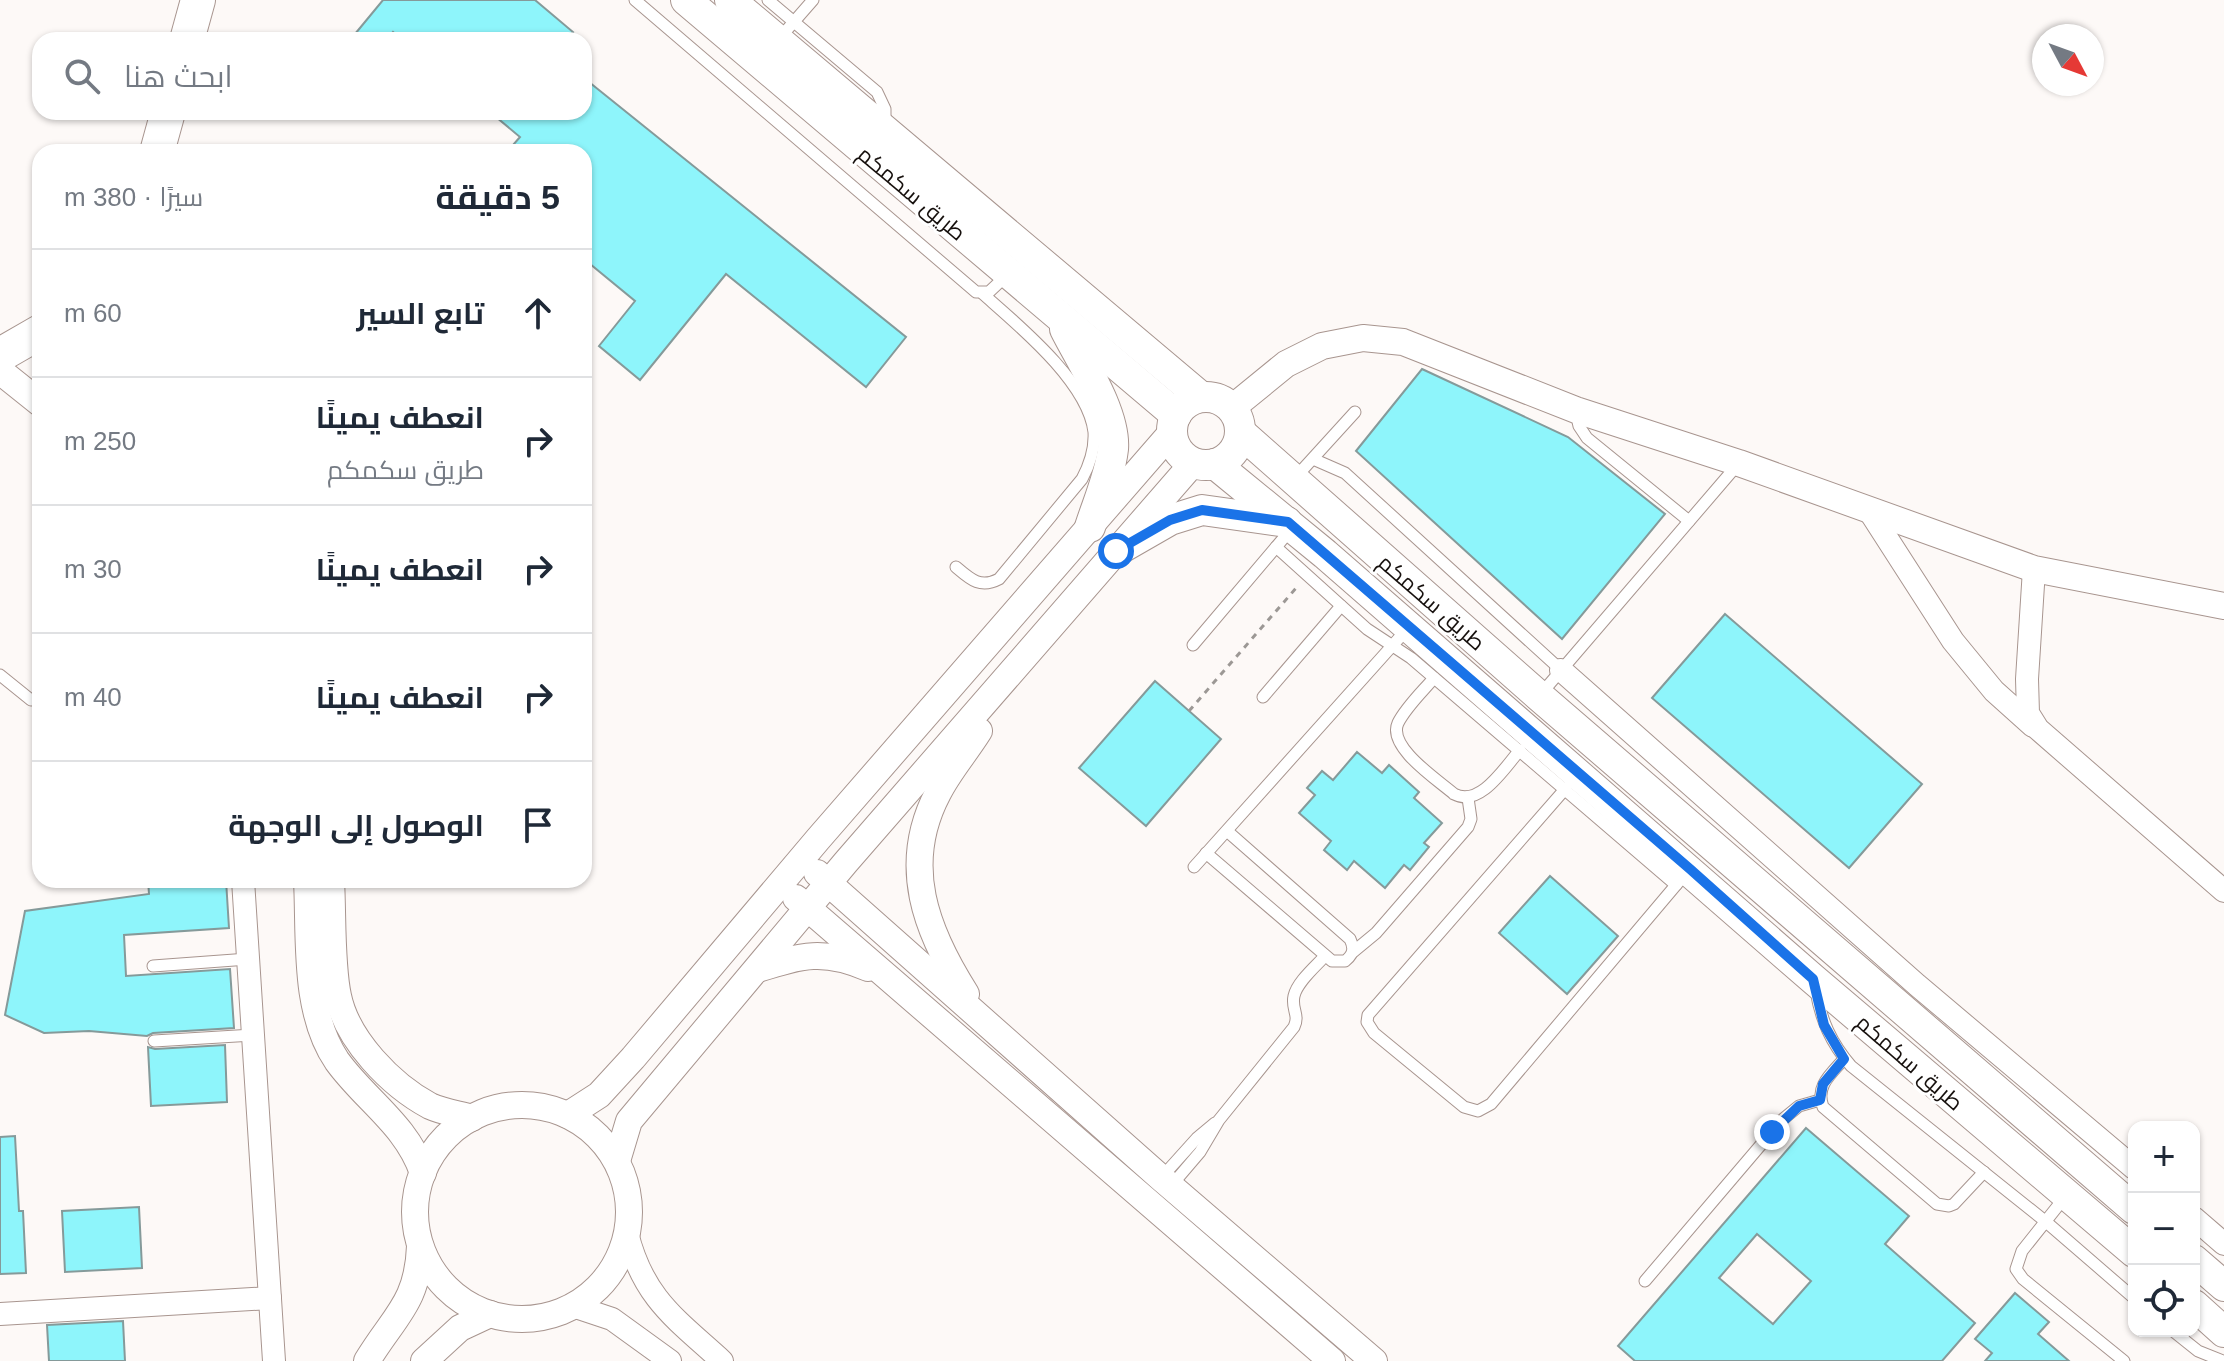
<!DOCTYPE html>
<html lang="ar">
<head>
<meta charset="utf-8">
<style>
  body { margin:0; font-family:Arial,Cairo,sans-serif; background:#f2f2f3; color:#1f2937; direction:rtl }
  .controls { position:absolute; right:24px; bottom:24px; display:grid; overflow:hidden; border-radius:16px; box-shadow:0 2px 6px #0004 }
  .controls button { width:72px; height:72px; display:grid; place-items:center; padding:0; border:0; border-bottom:2px solid #e0e1e3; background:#fff; color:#1f2937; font:40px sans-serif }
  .compass { position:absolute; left:2032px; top:24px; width:72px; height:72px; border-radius:50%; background:#fff; box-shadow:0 2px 6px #0004; rotate:131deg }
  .stop { position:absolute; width:24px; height:24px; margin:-18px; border:6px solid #1a73e8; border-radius:50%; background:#fff }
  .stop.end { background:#1a73e8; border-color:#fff; box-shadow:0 2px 8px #0008 }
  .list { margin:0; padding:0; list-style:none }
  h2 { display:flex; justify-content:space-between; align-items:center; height:104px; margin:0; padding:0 32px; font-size:34px }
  h2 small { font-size:26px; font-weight:400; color:#747a83 }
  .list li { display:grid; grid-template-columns:52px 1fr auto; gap:24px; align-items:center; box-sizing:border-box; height:128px; padding:0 32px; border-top:2px solid #e0e1e3 }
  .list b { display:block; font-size:30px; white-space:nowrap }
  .list p { margin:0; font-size:26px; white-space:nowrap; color:#747a83 }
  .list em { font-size:26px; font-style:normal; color:#747a83 }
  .icon { flex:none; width:44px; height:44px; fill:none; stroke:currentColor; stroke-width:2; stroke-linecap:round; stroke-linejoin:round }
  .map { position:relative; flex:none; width:2224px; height:1361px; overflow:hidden; direction:ltr }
  .search { position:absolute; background:#fff; box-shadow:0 2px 6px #0004; left:32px; top:32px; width:560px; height:88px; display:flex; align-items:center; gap:20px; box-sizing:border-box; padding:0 28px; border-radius:24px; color:#747a83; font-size:30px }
  .panel { position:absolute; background:#fff; box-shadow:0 2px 6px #0004; left:32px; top:144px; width:560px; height:744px; border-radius:24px; direction:rtl }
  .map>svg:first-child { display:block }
</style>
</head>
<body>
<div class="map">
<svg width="2224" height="1361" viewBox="0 0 2224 1361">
  <rect width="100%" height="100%" fill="#fdf9f7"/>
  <!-- building -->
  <g fill="#8ef5fb" stroke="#859a9a" stroke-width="2" fill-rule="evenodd">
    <path d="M383,0H535L573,32L566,40H402L393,32L386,40H362L355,34Z"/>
    <path d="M584,78L906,337L866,387L726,274L640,380L599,346L635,301L584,259V152H507L520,137L490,112H584Z"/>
    <path d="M1422,369L1568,437L1665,514L1562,639L1356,451Z"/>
    <path d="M1725,614L1922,784L1849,868L1652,698Z"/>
    <path d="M1155,681L1221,739L1146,826L1079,768Z"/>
    <path d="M1357,752L1382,773L1389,765L1419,792L1414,798L1442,823L1424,843L1429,847L1410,870L1404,865L1385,888L1354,861L1347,870L1324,850L1331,841L1299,813L1315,795L1307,788L1322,771L1333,780Z"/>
    <path d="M1550,876L1618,936L1567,994L1499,933Z"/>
    <path d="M148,880H226L229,928L124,935L126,976L230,969L234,1028L153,1033L147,1036L89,1031L44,1033L5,1015L25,911L149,894Z"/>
    <path d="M225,1045L227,1102L151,1106L148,1047L155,1049Z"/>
    <path d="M1806,1128L1909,1216L1885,1244L1975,1323L1942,1361H1635L1618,1346ZM1757,1234L1811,1281L1773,1324L1719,1278Z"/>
    <path d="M15,1136L19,1211H23L26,1273L0,1274V1137Z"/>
    <path d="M139,1207L142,1268L65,1272L62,1211Z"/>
    <path d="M2015,1293L2049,1322L2038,1334L2069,1361H1985L1992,1353L1975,1339Z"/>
    <path d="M123,1321L125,1361H49L47,1325Z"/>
  </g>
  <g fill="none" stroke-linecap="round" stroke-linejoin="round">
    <!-- service casing -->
    <g stroke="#a8958f" stroke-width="13">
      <g id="service">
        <path d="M635,0L976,292H989L1007,275"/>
        <path d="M768,0L877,92L885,109V123"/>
        <path d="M778,40L813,0"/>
        <path d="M1576,413L1579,426L1587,438L1689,521"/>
        <path d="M1313,459L1345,473L1561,670"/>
        <path d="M1294,479L1355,412"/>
        <path d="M1276,547L1367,629L1411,658L1676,885"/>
        <path d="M956,567C970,579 980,589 999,579L1082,479C1090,464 1095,449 1094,432C1088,382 1018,325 983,294"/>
        <path d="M1193,645L1293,527"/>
        <path d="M0,675L31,700"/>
        <path d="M1434,678C1422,692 1406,707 1398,723C1387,747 1438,780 1454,794C1480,808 1505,767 1520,750"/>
        <path d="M1540,695L1739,463"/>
        <path d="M1263,697L1341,606"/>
        <path d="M1566,788L1368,1015L1367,1022L1374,1033L1464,1107L1478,1111L1491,1104L1687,872"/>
        <path d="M1206,853L1332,961H1345C1353,955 1355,949 1350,939L1227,831"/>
        <path d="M1194,867L1409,627"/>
        <path d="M1353,952L1376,933L1468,827L1471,819L1468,798"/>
        <path d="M153,966L248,959"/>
        <path d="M1816,991C1821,1020 1831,1043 1851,1066L2045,1221L2134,1298"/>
        <path d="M154,1041L253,1035"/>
        <path d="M1844,1059C1831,1074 1815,1086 1823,1107L1937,1204L1949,1206L1954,1204L1984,1172"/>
        <path d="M1161,1178L1197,1138L1215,1123"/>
        <path d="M1171,1186L1200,1152L1219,1120L1294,1027C1300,1015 1291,1009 1294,996C1297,982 1316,966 1325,956"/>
        <path d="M2065,1197L2022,1251L2016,1269L2023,1279L2124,1361"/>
        <path d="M1645,1281L1782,1120L1799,1106L1820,1100"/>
        <path d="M2173,1331L2198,1351L2223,1361"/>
      </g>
    </g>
    <!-- minor casing -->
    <g stroke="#a8958f" stroke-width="24">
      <g id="minor">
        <path d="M1870,512L1953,641L1994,691L2033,726"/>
        <path d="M2034,569L2027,679L2028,713L2038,729L2224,891"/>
        <path d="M1561,670L1917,985L2134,1168"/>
        <path d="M243,880L274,1361"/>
        <path d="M2194,1218L2224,1244"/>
        <path d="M627,1233C643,1298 676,1319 722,1361"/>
        <path d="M573,1306L612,1319L670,1361"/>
        <path d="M0,1314L270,1298"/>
      </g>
    </g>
    <!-- tertiary casing -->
    <g stroke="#a8958f" stroke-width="28">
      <g id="tertiary">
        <path d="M0,371L40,403"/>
        <path d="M1232,408L1286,364L1322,346L1363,338L1403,342L1576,410L1739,463L2034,569L2224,606"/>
        <path d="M817,873L1161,1178L1374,1361"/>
        <path d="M307,880C310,938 303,1011 337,1061C365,1100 407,1125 423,1173"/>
        <path d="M331,880C333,914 331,964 338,996C347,1040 391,1085 430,1106C443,1112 458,1114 472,1118"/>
        <path d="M796,898L1332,1361"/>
        <path d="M758,969C802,955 824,949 868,968"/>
        <path d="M966,994C926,931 900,865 938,793C949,771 966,752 979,731"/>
        <circle cx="522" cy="1212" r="107"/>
        <path d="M568,1115L599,1095L633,1058L819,838L1172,432"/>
        <path d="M617,1161L629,1121L846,862L1194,462"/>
        <path d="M367,1361C394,1316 418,1303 420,1246"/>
        <path d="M424,1361L460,1328L490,1314"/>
      </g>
    </g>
    <!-- secondary casing -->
    <g stroke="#a8958f" stroke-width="32">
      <g id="secondary">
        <path d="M686,0L1176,415"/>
        <path d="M730,0L1201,397"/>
        <path d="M1065,329C1081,361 1116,413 1113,449C1110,475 1098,502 1090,527"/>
        <circle cx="1206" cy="431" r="34"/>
        <path d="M1240,432L1539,696L2134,1209"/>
        <path d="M1215,464L1325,554L1813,979L2134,1252"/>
        <path d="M1116,551L1170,520L1202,510L1287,522"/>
        <path d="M2194,1260L2224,1286"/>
        <path d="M2194,1305L2224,1332"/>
      </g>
    </g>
    <!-- primary casing -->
    <g stroke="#a8958f" stroke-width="36">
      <g id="primary">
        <path d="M187,40L198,0"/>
        <path d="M157,152L168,112"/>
        <path d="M0,355L40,332"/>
      </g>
    </g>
    <!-- path -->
    <path stroke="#9c9895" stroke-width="3" stroke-dasharray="6 6" stroke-linecap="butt" d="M1189,711L1297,587"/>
    <!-- service -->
    <use href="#service" stroke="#fff" stroke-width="11"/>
    <!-- minor -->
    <use href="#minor" stroke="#fff" stroke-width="22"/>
    <!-- tertiary -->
    <use href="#tertiary" stroke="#fff" stroke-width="26"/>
    <!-- secondary -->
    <use href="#secondary" stroke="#fff" stroke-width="30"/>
    <!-- primary -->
    <use href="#primary" stroke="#fff" stroke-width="34"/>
  </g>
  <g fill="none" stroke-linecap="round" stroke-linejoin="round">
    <!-- route -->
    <path stroke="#1a73e8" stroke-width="10" d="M1116,551L1170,520L1202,510L1288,522L1690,869L1813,979L1824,1025L1844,1059L1823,1084L1820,1100L1799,1106L1772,1132"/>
  </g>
  <g text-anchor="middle" stroke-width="6" stroke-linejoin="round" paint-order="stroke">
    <!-- street labels -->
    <g font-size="22" fill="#16100d" stroke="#fff">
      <text transform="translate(912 193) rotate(40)" y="8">طريق سكمكم</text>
      <text transform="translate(1432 602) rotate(41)" y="8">طريق سكمكم</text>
      <text transform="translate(1910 1062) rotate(41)" y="8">طريق سكمكم</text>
    </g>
  </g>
</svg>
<div class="controls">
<button>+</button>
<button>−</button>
<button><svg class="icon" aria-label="locate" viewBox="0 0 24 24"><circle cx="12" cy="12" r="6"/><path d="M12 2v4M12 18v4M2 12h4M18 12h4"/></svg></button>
</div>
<svg class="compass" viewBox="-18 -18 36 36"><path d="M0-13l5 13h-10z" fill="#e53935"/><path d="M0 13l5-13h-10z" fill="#747a83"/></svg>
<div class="stop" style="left:1116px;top:551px"></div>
<div class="stop end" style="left:1772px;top:1132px"></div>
<div class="search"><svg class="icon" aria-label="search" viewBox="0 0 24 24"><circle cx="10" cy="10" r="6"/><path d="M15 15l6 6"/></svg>ابحث هنا</div>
<section class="panel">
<h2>5 دقيقة<small>سيرًا · 380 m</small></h2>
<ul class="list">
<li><svg class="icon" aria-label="ahead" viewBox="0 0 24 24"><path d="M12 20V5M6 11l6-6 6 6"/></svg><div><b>تابع السير</b></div><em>60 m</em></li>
<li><svg class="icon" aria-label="right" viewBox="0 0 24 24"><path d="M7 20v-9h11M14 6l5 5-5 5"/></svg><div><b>انعطف يمينًا</b><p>طريق سكمكم</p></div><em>250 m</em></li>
<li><svg class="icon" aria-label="right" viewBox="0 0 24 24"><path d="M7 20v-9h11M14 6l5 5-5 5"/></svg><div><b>انعطف يمينًا</b></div><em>30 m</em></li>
<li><svg class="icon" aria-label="right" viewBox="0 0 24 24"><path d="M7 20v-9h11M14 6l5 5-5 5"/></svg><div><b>انعطف يمينًا</b></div><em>40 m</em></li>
<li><svg class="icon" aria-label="arrive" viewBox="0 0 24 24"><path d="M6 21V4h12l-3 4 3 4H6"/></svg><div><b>الوصول إلى الوجهة</b></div></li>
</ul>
</section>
</div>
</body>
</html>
